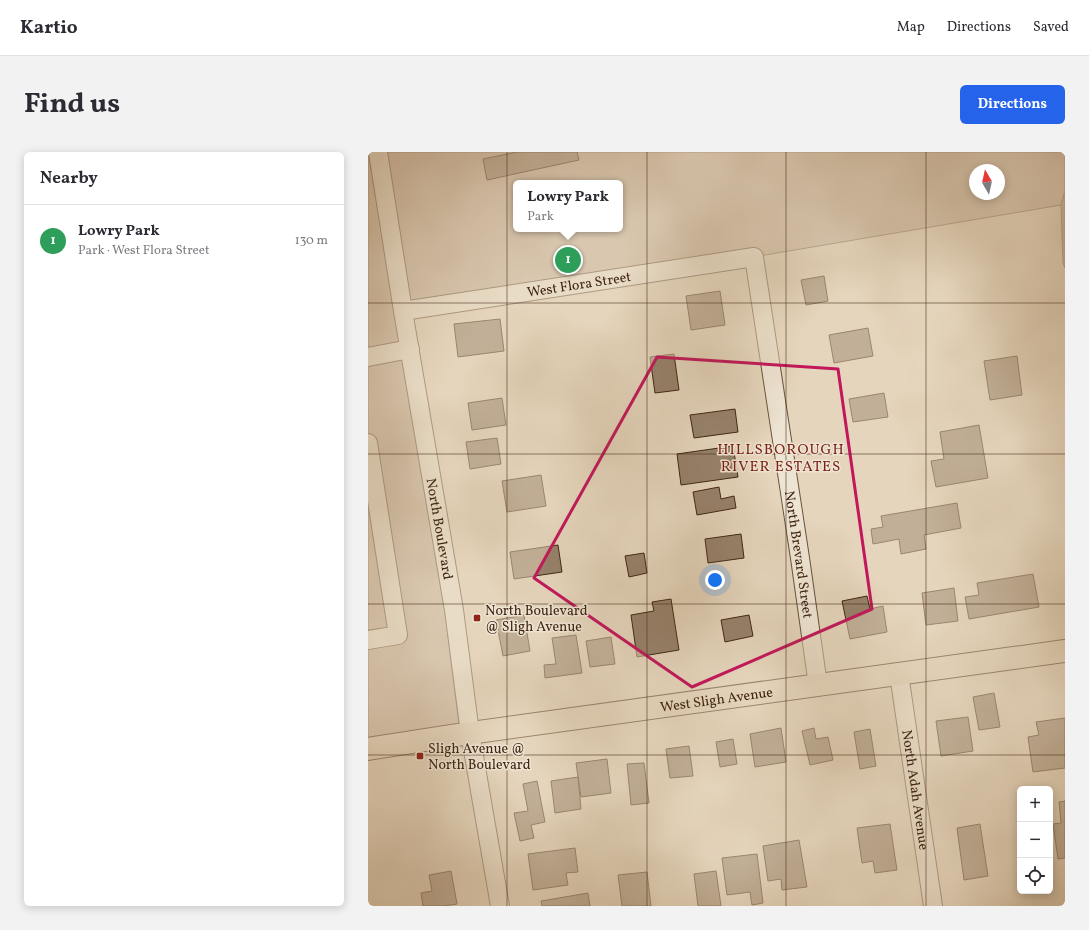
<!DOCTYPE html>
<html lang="en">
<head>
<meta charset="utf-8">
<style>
  body { margin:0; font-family:Vollkorn,serif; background:#f2f2f3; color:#2b2b33 }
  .controls { position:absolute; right:12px; bottom:12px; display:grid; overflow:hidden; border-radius:6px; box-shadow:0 2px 10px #0003 }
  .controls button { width:36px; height:36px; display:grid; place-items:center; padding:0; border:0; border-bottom:1px solid #e1e1e2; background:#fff; color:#2b2b33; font:20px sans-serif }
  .compass { position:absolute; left:601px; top:12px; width:36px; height:36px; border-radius:50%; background:#fff; box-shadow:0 2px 10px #0003; rotate:351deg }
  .you { position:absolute; left:347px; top:428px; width:14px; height:14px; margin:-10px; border:3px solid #fff; border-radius:50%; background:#1a73e8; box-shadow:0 0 0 6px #1a73e833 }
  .badge { display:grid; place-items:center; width:26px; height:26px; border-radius:50%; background:#2563eb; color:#fff; font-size:13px; font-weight:700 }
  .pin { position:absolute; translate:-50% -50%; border:2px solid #fff; box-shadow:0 1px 4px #0006 }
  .popup { position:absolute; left:145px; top:28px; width:110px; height:52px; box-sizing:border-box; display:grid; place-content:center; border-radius:6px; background:#fff; filter:drop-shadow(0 1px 3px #0005); font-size:13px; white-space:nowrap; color:#7c7c81 }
  .popup b { font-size:15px; color:#2b2b33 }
  .popup::after { content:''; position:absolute; left:50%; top:100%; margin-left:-8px; border:8px solid transparent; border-top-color:#fff }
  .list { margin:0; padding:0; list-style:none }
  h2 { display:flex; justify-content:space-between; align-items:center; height:52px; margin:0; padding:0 16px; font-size:17px }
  h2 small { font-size:13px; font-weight:400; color:#7c7c81 }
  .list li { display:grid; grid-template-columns:26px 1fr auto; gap:12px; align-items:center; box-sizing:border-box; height:72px; padding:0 16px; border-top:1px solid #e1e1e2 }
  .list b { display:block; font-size:15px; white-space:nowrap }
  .list p { margin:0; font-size:13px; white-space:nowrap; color:#7c7c81 }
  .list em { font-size:13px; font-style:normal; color:#7c7c81 }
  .icon { flex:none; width:22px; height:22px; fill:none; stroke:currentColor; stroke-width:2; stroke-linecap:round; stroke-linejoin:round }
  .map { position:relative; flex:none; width:697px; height:754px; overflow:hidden; border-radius:6px }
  header { display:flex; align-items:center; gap:24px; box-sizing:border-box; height:56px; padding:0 20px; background:#fff; border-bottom:1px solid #e1e1e2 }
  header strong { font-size:19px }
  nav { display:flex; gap:22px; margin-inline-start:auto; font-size:14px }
  .intro { display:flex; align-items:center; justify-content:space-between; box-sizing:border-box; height:96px; padding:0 24px }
  h1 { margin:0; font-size:28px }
  .button { padding:10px 18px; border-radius:6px; background:#2563eb; color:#fff; font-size:14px; font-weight:700 }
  main { display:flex; gap:24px; padding:0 24px }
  aside { flex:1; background:#fff; border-radius:6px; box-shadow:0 2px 10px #0003 }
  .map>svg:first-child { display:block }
</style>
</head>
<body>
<header>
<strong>Kartio</strong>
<nav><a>Map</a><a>Directions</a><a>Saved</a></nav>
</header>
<div class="intro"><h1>Find us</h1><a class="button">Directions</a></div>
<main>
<aside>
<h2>Nearby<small></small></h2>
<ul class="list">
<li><span class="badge" style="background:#2e9e5b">1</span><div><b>Lowry Park</b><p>Park · West Flora Street</p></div><em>130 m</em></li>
</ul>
</aside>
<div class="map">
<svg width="697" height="754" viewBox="0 0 697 754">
  <rect width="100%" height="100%" fill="#e5d5bc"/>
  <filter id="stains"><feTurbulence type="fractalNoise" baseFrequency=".005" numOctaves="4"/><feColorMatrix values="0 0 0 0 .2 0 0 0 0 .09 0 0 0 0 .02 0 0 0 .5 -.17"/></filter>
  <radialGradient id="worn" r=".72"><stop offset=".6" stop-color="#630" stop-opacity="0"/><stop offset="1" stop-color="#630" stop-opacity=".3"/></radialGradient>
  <!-- green -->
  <g fill="#c9b79f" stroke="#846e59" fill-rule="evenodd">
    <path d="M0,0L77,459L91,572L0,587Z"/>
    <path d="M16,0H697V39L693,53L42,163ZM607,18H631V42H607ZM148,31H252V77H148Z"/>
  </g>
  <!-- water -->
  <path fill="#ad9a83" stroke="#816c56" d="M697,39V116L695,111L693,53Z"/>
  <!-- building -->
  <g fill="#96816b" stroke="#402613">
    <path d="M149,0H209L211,8L119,28L115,7Z"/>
    <path d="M456,124L460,149L438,153L433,128Z"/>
    <path d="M352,139L357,173L323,178L318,144Z"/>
    <path d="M132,167L136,199L90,205L86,172Z"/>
    <path d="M500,176L505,204L466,211L461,183Z"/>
    <path d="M306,202L311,238L287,241L282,205Z"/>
    <path d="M649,204L654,243L622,248L616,209Z"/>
    <path d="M516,241L520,265L485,270L481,247Z"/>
    <path d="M134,246L138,273L104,278L100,251Z"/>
    <path d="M367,257L370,280L326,286L322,263Z"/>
    <path d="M611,273L620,326L568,335L563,309L576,307L572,280Z"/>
    <path d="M129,286L133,312L102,317L98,290Z"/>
    <path d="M365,294L370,325L313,333L309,302Z"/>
    <path d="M173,323L178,354L139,360L134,329Z"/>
    <path d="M351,335L353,347L366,344L368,356L329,363L325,340Z"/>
    <path d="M589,351L593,376L556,383L558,397L533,402L531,387L505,392L503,377L515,375L513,364Z"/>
    <path d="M373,382L376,406L340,411L337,387Z"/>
    <path d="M190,393L194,420L146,427L142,400Z"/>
    <path d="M276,401L279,421L261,425L257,404Z"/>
    <path d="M665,422L671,455L601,467L597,445L611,443L609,431Z"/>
    <path d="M586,436L590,469L558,473L554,441Z"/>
    <path d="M499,444L502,457L515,454L519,480L482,487L474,449Z"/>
    <path d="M303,447L311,498L269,505L263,463L286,459L284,450Z"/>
    <path d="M156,463L162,499L135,504L128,468Z"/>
    <path d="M381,463L385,484L357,490L353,468Z"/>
    <path d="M208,483L214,521L177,526L176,513L188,512L184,486Z"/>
    <path d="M243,485L247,512L222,515L218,489Z"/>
    <path d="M626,541L632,575L611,578L605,545Z"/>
    <path d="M600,565L605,599L573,604L568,569Z"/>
    <path d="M697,566V616L665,620L660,585L671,583L668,570Z"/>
    <path d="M413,576L418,610L387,615L382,582Z"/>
    <path d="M446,576L448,587L460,585L465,608L442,613L434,579Z"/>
    <path d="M502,577L508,614L492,617L486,580Z"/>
    <path d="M365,587L369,612L352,615L348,590Z"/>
    <path d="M321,594L325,624L302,626L298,597Z"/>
    <path d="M239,607L243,641L213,645L208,611Z"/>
    <path d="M276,611L281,651L263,653L259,612Z"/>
    <path d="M210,625L213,657L187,661L183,629Z"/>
    <path d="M169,629L177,670L163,673L166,686L152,689L146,661L160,659L155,632Z"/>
    <path d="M697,649V706L690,707L685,672L693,671L691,650Z"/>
    <path d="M522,672L529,718L507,721L505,709L494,711L489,676Z"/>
    <path d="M612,672L620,724L596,728L589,676Z"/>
    <path d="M431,688L439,735L414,738L413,727L400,729L395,694Z"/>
    <path d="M207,696L210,720L198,721L200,733L165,738L160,702Z"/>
    <path d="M389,702L395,751L384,753L382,740L359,743L354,706Z"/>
    <path d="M83,719L89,752L76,754H55L53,741L64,739L61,723Z"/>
    <path d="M348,719L353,754H330L326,722Z"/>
    <path d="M279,720L283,754H254L250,723Z"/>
    <path d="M220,741L222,754H174L173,749Z"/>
  </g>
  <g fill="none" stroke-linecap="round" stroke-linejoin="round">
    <!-- minor casing -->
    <g stroke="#69523d" stroke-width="20">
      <g id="minor">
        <path id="s1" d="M10,0L35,159L86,458L102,581L132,754"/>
        <path id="s2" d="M35,159L386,105L432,406L450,533"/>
        <path d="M0,205L42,197"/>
        <path d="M0,291L30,483L0,488"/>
        <path id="s3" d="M531,522L565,754"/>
      </g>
    </g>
    <!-- major casing -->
    <g stroke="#402613" stroke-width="24">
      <g id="major">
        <path id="s4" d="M0,597L102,581L697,499"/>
      </g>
    </g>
    <!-- minor -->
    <use href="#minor" stroke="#eee4d3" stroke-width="18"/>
    <!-- major -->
    <use href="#major" stroke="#e5d5bc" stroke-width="22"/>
  </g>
  <!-- marked area -->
  <path d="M0 0H697V754H0ZM289,205L470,217L504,457L324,535L166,426Z" fill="#e5d5bc" fill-opacity=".55" fill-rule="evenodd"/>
  <path fill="none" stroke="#c2185b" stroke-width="3" stroke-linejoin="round" d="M289,205L470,217L504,457L324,535L166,426Z"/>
  <!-- grid -->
  <path fill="none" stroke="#402613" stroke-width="1" stroke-opacity="0.55" d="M139,0V754M279,0V754M418,0V754M558,0V754M0,151H697M0,302H697M0,452H697M0,603H697"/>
  <!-- markers -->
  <g fill="#8f2418" stroke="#eee4d3" stroke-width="1.5">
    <rect x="105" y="462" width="8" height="8" rx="2"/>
    <rect x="48" y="600" width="8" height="8" rx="2"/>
  </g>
  <g text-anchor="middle" stroke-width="3" stroke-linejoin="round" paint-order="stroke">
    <!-- street labels -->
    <g font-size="14" fill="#402613" stroke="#eee4d3">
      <text dy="5" stroke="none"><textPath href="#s2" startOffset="178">West Flora Street</textPath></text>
      <text dy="5" stroke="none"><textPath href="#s1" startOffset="382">North Boulevard</textPath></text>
      <text dy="5" stroke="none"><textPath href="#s2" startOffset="656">North Brevard Street</textPath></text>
      <text dy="5" stroke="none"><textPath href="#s4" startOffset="352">West Sligh Avenue</textPath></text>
      <text dy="5" stroke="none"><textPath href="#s3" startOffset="117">North Adah Avenue</textPath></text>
    </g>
    <!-- poi labels -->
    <g font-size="14" fill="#402613" stroke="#eee4d3" text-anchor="start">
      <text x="117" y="463">North Boulevard<tspan x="117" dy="16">@ Sligh Avenue</tspan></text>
      <text x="60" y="601">Sligh Avenue @<tspan x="60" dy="16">North Boulevard</tspan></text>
    </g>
    <!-- neighbourhood labels -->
    <g font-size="15" letter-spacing="1" fill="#7a1f14" stroke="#eee4d3">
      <text x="413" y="302">HILLSBOROUGH<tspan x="413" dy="17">RIVER ESTATES</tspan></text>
    </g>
  </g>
  <rect width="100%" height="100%" filter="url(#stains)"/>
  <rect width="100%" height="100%" fill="url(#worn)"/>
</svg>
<div class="controls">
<button>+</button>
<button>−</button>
<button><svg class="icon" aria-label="locate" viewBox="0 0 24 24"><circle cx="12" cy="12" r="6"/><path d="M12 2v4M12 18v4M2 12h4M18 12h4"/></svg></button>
</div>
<svg class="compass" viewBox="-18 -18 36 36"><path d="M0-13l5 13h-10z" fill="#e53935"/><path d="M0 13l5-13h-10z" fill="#7c7c81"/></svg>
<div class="you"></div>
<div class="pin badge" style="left:200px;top:108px;background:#2e9e5b">1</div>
<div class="popup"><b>Lowry Park</b>Park</div>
</div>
</main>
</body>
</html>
